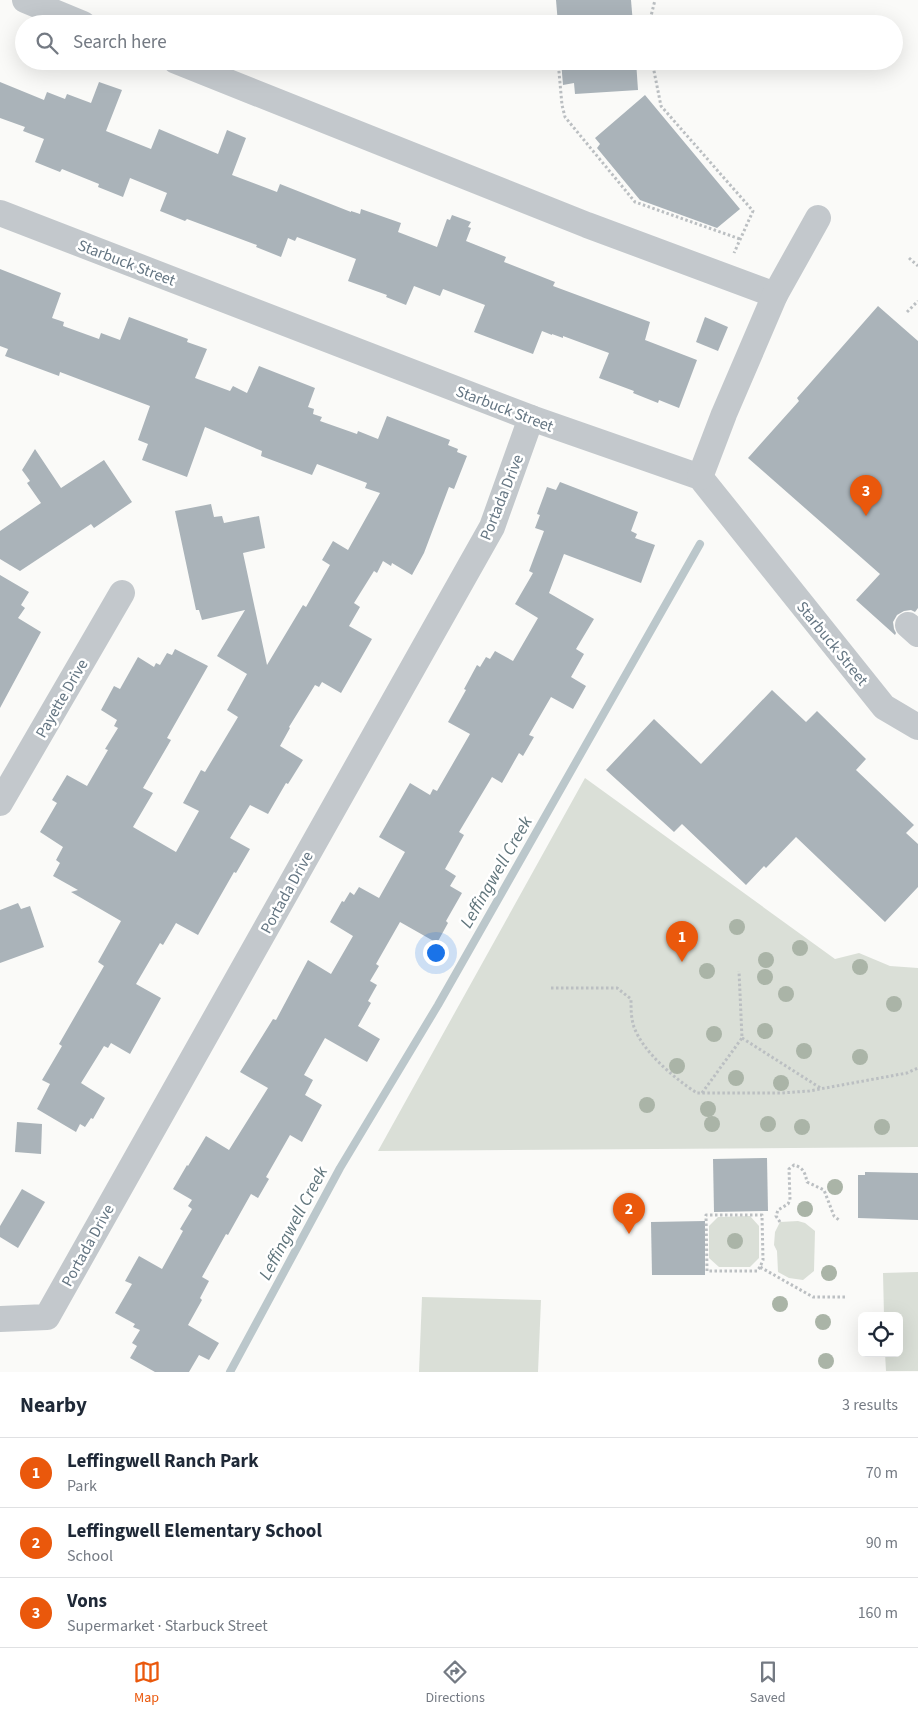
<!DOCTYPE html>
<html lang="en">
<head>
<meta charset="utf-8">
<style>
  body { margin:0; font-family:"Source Sans 3",sans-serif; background:#f6f6f7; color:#1f2937 }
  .controls { position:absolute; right:15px; bottom:15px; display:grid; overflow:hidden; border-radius:8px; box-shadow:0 5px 20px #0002 }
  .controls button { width:45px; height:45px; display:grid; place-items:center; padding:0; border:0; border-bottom:1px solid #e0e1e3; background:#fff; color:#1f2937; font:25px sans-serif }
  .you { position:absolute; left:435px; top:952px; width:18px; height:18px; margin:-12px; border:4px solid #fff; border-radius:50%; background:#1a73e8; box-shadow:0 0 0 8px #1a73e833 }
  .badge { display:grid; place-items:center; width:32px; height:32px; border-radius:50%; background:#ea580c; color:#fff; font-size:16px; font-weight:700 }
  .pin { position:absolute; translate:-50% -41px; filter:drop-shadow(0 1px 2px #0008) }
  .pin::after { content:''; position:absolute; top:26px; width:18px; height:15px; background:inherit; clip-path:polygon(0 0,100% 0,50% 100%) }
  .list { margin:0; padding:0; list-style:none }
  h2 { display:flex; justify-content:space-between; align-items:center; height:65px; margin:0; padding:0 20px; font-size:21px }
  h2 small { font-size:16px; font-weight:400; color:#747a83 }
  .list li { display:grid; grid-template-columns:32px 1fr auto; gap:15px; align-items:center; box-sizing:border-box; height:70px; padding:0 20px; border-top:1px solid #e0e1e3 }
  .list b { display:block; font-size:19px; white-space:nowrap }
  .list p { margin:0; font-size:16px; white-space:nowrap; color:#747a83 }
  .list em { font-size:16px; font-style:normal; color:#747a83 }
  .icon { flex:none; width:28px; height:28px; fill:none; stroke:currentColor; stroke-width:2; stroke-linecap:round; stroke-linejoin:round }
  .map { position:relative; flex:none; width:918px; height:1372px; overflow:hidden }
  .search { position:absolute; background:#fff; box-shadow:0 5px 20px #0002; left:15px; right:15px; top:15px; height:55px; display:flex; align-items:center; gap:12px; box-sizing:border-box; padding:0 18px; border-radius:28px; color:#747a83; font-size:19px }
  .sheet { height:275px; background:#fff }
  nav { display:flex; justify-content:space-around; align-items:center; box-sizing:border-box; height:70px; border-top:1px solid #e0e1e3; background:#fff; font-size:14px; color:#747a83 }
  nav a { display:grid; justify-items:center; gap:2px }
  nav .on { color:#ea580c }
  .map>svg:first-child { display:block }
</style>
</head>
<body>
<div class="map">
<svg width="918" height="1372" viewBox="0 0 918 1372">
  <rect width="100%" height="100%" fill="#fafaf8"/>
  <!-- green -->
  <g fill="#dadfd7">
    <path d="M585,778L835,959L859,953L890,966L918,968V1147L378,1151Z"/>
    <path d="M750,1216L759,1226V1258L750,1267H719L709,1258V1226L718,1217Z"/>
    <path d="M798,1221L805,1223L815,1231L814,1271L803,1280L789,1278L778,1272L777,1251L774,1245L775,1232L780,1222Z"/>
    <path d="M918,1272V1371H886L885,1353H899V1316H884L883,1273Z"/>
    <path d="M422,1297L541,1300L538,1372H419Z"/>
  </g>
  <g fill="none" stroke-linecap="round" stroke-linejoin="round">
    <!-- stream -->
    <path stroke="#bbc7cb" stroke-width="8" d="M230,1372L340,1168L438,1005L700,544"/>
  </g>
  <!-- building -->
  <g fill="#aab3b9">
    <path d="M556,0H631L633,24H558Z"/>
    <path d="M561,61H636L638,90L575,94L574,83L563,85Z"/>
    <path d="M0,82L44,100L47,92L65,99L67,94L91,103L99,82L122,90L106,131L151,149L159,129L218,154L227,130L246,138L232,175L277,192L280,184L351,212V211L360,214L361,209L401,223L398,232L437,247L447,219L450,220L452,215L471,222L468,227L471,228L466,241L506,257L504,262L555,282L553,286L650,322L645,340L697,360L679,408L659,400L658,403L633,393L634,391L599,378L609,353L563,336V338L552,334V335L542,331L533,354L474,332L485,305L443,289L440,296L414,286L406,305L386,297L387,295L348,281L356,259L297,237L295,241L288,238L281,257L256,247L257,245L187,219L185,221L160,211L167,193L130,178L123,197L98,187L99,184L62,169L60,172L35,162L44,139L23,131L25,127L0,118Z"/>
    <path d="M645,95L740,209L717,228L640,200L597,148L600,144L595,138Z"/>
    <path d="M0,269L61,293L52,318L64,322L63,326L99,339L101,333L120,340L129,317L188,339L187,342L207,349L195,378L230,391L233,386L247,393L259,366L315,388L308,407L314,409L313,414L322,417L320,421L357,434L358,431L378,439L387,416L450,440L448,445L458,449L457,452L467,456L454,489L449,487L424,553L412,575L392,563L391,566L383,561L377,573L374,571L354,603L360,607L349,626L372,639L341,693L322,682L319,687L315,685L289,727L290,728L280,746L303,760L288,784L286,783L268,814L250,805L230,838L250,849L236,873L234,872L198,935L176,923L163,945L160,943L136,984L161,998L130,1054L111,1043L108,1048L104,1046L81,1083L105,1098L93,1119L91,1118L85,1127L80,1124L76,1132L37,1109L50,1084L42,1080L62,1046L59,1044L104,966L98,962L121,921L71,892L78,890L53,876L60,863L56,860L63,847L40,832L57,803L52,800L67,775L87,786L108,750L105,749L118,728L114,726L117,720L101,710L114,686L120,689L138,657L154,667L156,663L160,665L167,653L172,655L175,649L208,666L167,738L171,740L143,788L153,793L133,827L176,852L199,811L183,803L201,770L205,772L238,717L227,710L247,674L217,656L245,610L202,620L199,610H196L175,511L211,504L214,517L222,516L224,523L259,516L265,548L243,553L267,665L303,605L306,607L330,565L322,560L333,541L348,550L380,493L365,488L367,483L317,464L312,475L261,456L262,451L205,427L187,477L142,460L148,444L138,440L150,406L60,372L59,376L5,356L8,349L0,346Z"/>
    <path d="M878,306L918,341V608L915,612L911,610L904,611L897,615L893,622L894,629L896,633L895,635L856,600L880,574L748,458L799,401L797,398Z"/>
    <path d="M705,317L728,327L718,351L696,342Z"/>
    <path d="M35,449L61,488L104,460L132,502L94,528L91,524L20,571L0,559V531L41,503L27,483L30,481L22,470Z"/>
    <path d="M560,482L638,512L631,531L637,534L635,538L655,545L641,583L564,554L549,593L594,619L576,649L584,654L571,677L586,686L573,709L551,697L529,735L534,737L523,756L519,753L502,783L492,777L459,832L464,835L445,869L456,876L450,886L462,893L446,921L448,923L437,943L400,922L376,964L379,966L370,981L377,985L368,1001L371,1003L358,1026L380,1039L367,1062L325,1038L304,1075L313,1080L305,1095L322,1105L302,1142L290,1135L266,1177L269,1179L258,1198L251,1194L228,1235L226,1234L202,1277L209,1281L200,1298L202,1300L188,1325L219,1343L209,1360L199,1355L189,1372H155L130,1358L137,1346L132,1343L140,1330L133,1327L135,1324L115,1313L132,1284L125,1281L139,1256L162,1269L183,1231L180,1229L192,1209L188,1206L192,1200L173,1189L187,1165L188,1166L206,1136L229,1150L268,1088L240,1072L273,1019L276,1020L308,960L331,974L353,936L330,922L342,901L344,902L350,892L354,895L359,887L379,898L405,852L379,837L410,783L430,795L433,789L437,791L470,734L448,722L466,690L464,689L477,665L480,667L486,657L490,659L495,651L513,661L538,618L515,604L533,573L529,571L544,531L535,528L540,515L537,514L547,487L556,490Z"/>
    <path d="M0,575L29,592L21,605L25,608L18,618L41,632L0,708Z"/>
    <path d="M772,690L806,722L817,711L866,759L856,770L914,825L906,833L918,844V887L885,922L796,837L766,868L764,866L746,885L682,824L674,832L606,770L654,719L701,764Z"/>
    <path d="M18,903L21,909L30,906L44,947L0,963V910Z"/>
    <path d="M17,1122L42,1124L41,1154L15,1152Z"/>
    <path d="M767,1158L768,1211L714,1212L713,1159Z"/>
    <path d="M865,1172L918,1173V1220L858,1218V1175H865Z"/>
    <path d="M22,1189L45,1202L18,1248L0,1237V1226Z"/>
    <path d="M705,1221V1275H652L651,1222Z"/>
  </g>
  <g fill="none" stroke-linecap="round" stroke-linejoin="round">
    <!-- path -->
    <g stroke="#bbbfc2" stroke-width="3" stroke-dasharray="2.5 2.5" stroke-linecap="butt">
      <path d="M649,24L655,0"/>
      <path d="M558,61L562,105L565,117L635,202L740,239"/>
      <path d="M652,61L661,106L753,211L734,253"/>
      <path d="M909,258L918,266"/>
      <path d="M907,312L918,301"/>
      <path d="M551,988H617L631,999C631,1009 631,1018 634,1027C643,1052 675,1079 697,1093H782L809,1091L907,1073L918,1068"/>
      <path d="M742,1038L822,1089"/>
      <path d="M702,1093L742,1038L739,971"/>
      <path d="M780,1222L776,1216L778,1210L788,1204L790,1200L789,1169L794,1165C804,1168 805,1173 807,1182L824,1190L834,1216L839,1220"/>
      <path d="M760,1267L757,1271H707L706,1215H762L763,1260L760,1267L813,1297H845"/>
    </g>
    <!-- minor -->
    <g stroke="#c3c8cc" stroke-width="26">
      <path d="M25,0L83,24"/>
      <path d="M176,61L587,225L775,295"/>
      <path d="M0,213L531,418L700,477L884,707L918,727"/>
      <path d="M700,477L724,414L775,295L818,218"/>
      <path d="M908,625L918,634"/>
      <path d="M0,803L122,593"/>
      <path d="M0,1319L47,1317L492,527L531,418"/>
    </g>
  </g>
  <!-- trees -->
  <g fill="#aab4a7">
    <circle cx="737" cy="927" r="8"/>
    <circle cx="800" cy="948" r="8"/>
    <circle cx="766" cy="960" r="8"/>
    <circle cx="860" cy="967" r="8"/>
    <circle cx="707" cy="971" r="8"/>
    <circle cx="765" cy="977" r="8"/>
    <circle cx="786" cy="994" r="8"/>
    <circle cx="894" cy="1004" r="8"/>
    <circle cx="765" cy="1031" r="8"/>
    <circle cx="714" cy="1034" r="8"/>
    <circle cx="804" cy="1051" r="8"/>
    <circle cx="860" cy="1057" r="8"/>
    <circle cx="677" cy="1066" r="8"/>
    <circle cx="736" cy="1078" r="8"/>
    <circle cx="781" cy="1083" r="8"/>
    <circle cx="647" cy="1105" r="8"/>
    <circle cx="708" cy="1109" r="8"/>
    <circle cx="712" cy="1124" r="8"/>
    <circle cx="768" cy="1124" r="8"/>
    <circle cx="802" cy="1127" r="8"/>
    <circle cx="882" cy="1127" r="8"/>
    <circle cx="835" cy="1187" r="8"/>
    <circle cx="805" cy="1209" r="8"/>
    <circle cx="735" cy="1241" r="8"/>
    <circle cx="829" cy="1273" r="8"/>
    <circle cx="780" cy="1304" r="8"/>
    <circle cx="823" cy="1322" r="8"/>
    <circle cx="826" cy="1361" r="8"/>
  </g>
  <g text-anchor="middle" stroke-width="5" stroke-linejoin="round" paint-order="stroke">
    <!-- street labels -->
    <g font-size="16" fill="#657683" stroke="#fff">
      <text transform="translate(127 262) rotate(21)" y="6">Starbuck Street</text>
      <text transform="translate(505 408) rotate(21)" y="6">Starbuck Street</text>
      <text transform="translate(501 497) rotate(-68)" y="6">Portada Drive</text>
      <text transform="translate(833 643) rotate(51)" y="6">Starbuck Street</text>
      <text transform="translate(61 698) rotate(-60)" y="6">Payette Drive</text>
      <text transform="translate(286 892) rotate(-61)" y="6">Portada Drive</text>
      <text transform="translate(87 1245) rotate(-61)" y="6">Portada Drive</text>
    </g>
    <!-- water labels -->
    <g font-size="18" font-style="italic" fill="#60757c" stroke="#fff">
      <text transform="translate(496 872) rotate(-60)" y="6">Leffingwell Creek</text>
      <text transform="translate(293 1223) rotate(-62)" y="6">Leffingwell Creek</text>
    </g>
  </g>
</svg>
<div class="controls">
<button><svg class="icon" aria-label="locate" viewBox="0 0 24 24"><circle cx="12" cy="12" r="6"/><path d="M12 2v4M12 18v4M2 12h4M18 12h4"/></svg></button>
</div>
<div class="you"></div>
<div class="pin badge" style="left:682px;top:962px">1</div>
<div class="pin badge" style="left:629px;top:1234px">2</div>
<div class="pin badge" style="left:866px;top:516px">3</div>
<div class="search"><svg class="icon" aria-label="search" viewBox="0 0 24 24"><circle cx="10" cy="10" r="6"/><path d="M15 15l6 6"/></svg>Search here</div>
</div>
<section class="sheet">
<h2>Nearby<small>3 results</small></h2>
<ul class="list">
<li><span class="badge">1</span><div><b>Leffingwell Ranch Park</b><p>Park</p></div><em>70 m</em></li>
<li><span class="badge">2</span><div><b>Leffingwell Elementary School</b><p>School</p></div><em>90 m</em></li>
<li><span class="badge">3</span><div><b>Vons</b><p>Supermarket · Starbuck Street</p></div><em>160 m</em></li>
</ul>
</section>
<nav>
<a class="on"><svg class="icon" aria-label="map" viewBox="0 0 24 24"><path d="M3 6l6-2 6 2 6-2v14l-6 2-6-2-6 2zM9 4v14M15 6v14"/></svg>Map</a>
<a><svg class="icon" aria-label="directions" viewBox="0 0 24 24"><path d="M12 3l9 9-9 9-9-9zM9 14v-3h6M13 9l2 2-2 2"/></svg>Directions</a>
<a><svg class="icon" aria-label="saved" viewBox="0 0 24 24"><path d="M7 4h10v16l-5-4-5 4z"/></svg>Saved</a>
</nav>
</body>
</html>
